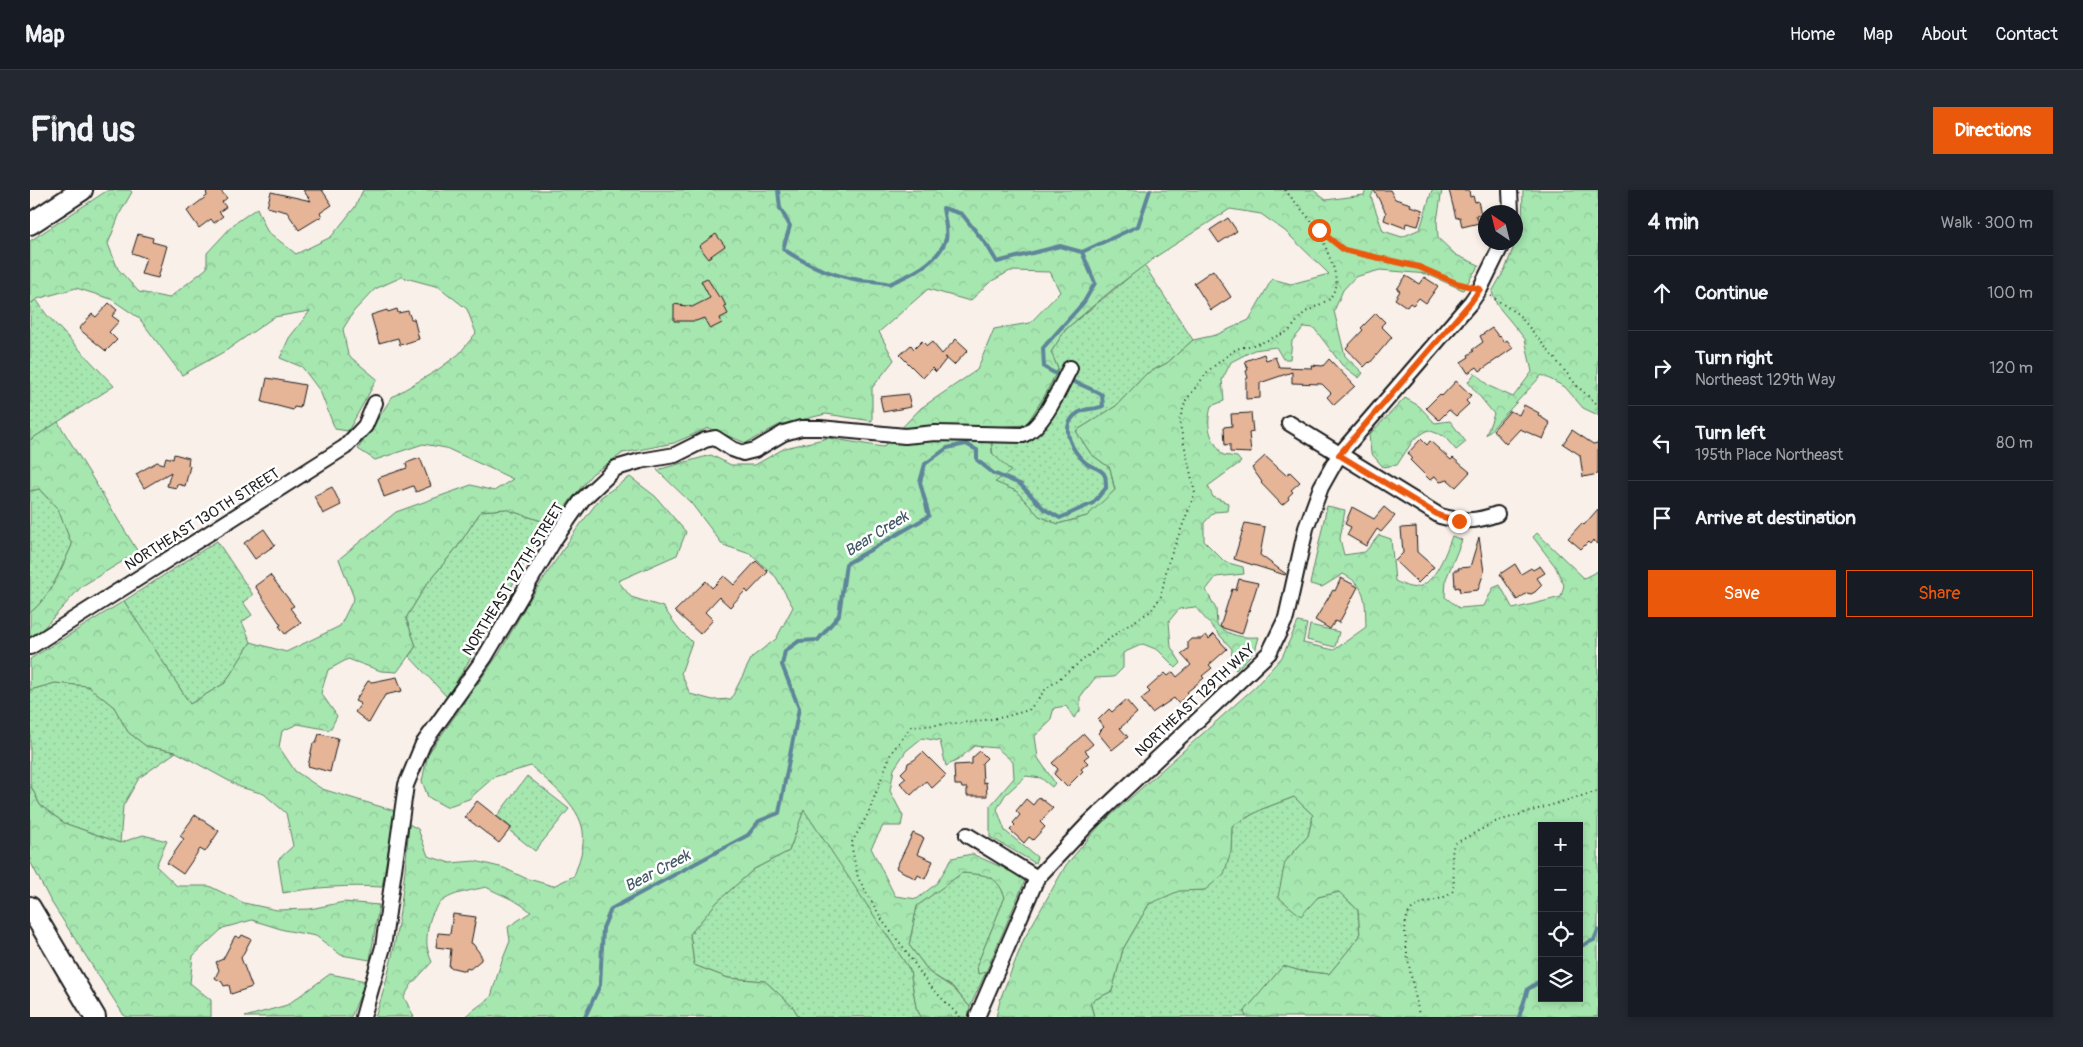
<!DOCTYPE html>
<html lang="en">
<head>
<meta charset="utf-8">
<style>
  body { margin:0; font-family:Pangolin,sans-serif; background:#242831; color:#f1f3f6 }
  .controls { position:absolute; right:15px; bottom:15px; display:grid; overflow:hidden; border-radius:0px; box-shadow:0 2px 8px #0003 }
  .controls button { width:45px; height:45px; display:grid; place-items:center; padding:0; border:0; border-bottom:1px solid #363941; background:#171b24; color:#f1f3f6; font:25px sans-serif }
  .compass { position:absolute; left:1448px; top:15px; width:45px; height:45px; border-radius:50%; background:#171b24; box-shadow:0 2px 8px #0003; rotate:325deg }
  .stop { position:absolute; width:15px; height:15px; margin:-11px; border:4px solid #ea580c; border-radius:50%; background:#fff }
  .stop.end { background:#ea580c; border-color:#fff; box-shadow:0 1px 5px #0008 }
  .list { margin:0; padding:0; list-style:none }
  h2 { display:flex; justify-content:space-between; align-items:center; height:65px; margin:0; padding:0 20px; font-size:21px }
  h2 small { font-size:16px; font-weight:400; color:#9ea1a6 }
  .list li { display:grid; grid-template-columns:32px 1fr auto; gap:15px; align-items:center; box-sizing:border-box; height:75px; padding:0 20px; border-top:1px solid #363941 }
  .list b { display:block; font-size:19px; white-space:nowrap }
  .list p { margin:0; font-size:16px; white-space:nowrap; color:#9ea1a6 }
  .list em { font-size:16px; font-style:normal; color:#9ea1a6 }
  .actions { display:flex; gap:10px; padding:15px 20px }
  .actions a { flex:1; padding:11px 0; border:1px solid #ea580c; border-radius:0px; text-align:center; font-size:18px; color:#ea580c }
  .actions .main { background:#ea580c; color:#fff }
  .icon { flex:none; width:28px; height:28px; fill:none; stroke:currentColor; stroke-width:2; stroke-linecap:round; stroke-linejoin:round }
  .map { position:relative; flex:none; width:1568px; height:827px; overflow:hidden; border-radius:0px }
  header { display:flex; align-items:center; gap:30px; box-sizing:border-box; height:70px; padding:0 25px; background:#171b24; border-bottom:1px solid #363941 }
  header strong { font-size:24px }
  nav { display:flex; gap:28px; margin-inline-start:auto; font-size:18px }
  .intro { display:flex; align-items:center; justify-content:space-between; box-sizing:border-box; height:120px; padding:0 30px }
  h1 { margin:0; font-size:35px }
  .button { padding:12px 22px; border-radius:0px; background:#ea580c; color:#fff; font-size:18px; font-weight:700 }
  main { display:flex; gap:30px; padding:0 30px }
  aside { flex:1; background:#171b24; border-radius:0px; box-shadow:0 2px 8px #0003 }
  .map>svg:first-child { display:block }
</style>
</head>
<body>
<header>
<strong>Map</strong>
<nav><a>Home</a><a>Map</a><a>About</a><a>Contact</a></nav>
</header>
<div class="intro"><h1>Find us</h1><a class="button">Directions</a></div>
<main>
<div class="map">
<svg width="1568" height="827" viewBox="0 0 1568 827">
  <defs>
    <pattern id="grass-dots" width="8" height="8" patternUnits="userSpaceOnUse" patternTransform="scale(1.25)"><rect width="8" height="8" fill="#a6e7b0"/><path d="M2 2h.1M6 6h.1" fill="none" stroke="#8ec697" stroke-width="1.8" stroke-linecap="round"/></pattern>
    <pattern id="forest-crowns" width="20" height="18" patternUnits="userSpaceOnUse" patternTransform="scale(1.25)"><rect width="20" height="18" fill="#a6e7b0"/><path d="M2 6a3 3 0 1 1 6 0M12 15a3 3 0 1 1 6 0" fill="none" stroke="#8ec697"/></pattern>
  </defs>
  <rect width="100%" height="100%" fill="#faf0ea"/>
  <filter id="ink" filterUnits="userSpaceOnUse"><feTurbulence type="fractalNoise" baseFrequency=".02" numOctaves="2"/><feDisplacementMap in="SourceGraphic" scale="10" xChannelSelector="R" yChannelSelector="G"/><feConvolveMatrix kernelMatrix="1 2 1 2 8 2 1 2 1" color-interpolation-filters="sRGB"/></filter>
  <g filter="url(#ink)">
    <!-- grass -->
    <g fill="url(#grass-dots)" stroke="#618266">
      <path d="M1114,75L1163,150L1137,173L1116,184L1086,216L1046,241L1061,264L1080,278L1085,301L1057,326L1028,334L1009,326L986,301L964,292L961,236L996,235L1015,205L1028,179L1021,162L1036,139Z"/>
      <path d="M6,109L16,124L84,196L0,250V114Z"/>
      <path d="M9,299L28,319L42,355C31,379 21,406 0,423V301Z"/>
      <path d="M475,319L521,334L501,361L459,438L417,507L379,466L386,456L376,428L396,395L428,356L451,321Z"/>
      <path d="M187,351L223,405L213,412L222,425L212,432L221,452L195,493L160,514L94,411Z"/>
      <path d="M25,493L58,496L84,517L98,542L116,556L146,562L109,588L93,616L90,653L34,633L10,615L0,594V500Z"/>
      <path d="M497,586L539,619L505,661L480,641L482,638L467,626Z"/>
      <path d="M1264,607L1283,625L1278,646L1255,672L1288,707L1309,702L1328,720L1330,746L1299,784L1271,781L1253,776L1215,822L1216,827H1064L1060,812L1082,801L1093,759L1119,714L1149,700H1175L1201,661L1202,636L1232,619Z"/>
      <path d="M774,619L880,780L886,817L891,827H769L763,817L735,791L698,788L664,775L660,744L687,712L724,679L759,661Z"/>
      <path d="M932,683C955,685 966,682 975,707L947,775L948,783L956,782L940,817L923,797L900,783L879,755L887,715Z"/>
    </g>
    <!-- forest -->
    <g fill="url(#forest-crowns)" stroke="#618266" fill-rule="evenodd">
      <path d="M78,0H100L102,2L90,23L78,54L88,79L109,102L139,108L177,78V63L204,34L227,18L237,41L266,64L301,47L325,17L333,0H1283L1296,10L1334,5L1336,0H1344L1341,7L1353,41L1372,47L1390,39L1402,0H1412L1407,31L1408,48L1426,65L1449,75L1433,100L1397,84L1350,80L1325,87L1313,100L1304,121L1315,166L1333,183L1329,188L1312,175L1284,138L1274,137L1262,151L1260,169H1253L1246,157L1224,160L1201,172L1192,190L1194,211L1181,216C1176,238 1179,246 1193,265L1207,267L1211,272L1178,296L1183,307L1198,313L1197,321L1184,322L1174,333V351L1195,372L1213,377L1214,384L1186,387L1176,400L1186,419L1187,435C1200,446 1212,448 1229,447L1225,461L1206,480L1201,474L1202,459L1165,417L1149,419L1139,431L1141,457L1151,473L1146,478L1128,460L1113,454L1093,463V478L1084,487L1065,488L1050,507V521L1044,528L1036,516L1024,518L1020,532L1005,546L1008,568L1025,593L1022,597L1011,588L996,586L975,605L967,619L975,641L1007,667L1005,673L960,647V616L984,588L983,572L967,558L944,556L928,570L916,576L910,551L892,548L876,561L864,579L860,601L873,626L871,636H853L841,658L865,706L887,709L907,693L922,668L942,664L996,688L956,782L948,784L947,775L975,707C966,683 954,685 932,683L887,716L879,755L900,783L923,798L940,817L938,827H891L886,817L880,780L774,620L759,661L724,679L687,712L660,744L664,775L698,788L735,791L763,817L769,827H434L461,807L470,776L480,751L478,737L501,722C486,709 472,706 456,697C427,704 404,704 398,738C396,753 396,758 402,772L381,795L374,807L384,827H345C367,766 374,698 379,634L388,639L398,666L420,673L445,671L474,678L495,688L523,696L544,686C549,672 555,656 553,641C549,614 519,593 501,576L464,587L439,609L416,617L398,607L392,591L398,564L470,462L498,412L544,343L571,307L600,287L625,306L656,342L647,365L588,391L601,407L633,417L649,439L662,452L651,483L660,504L683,510L701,509L722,467L746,449L763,417L746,387L720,364L693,355L661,313L627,280L681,265L701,275H725L755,258L798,248L853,257L891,218L947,180L964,139L1000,133L1030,102L1020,82L980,81L960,92L940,111L898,99L849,142L864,170L842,198V231L796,224L749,235L716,253L678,238L644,253L593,263L562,284L521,334L475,319L451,321L428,356L396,395L376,428L386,456L367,482L351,481L318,469L298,480L291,503L307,526L300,540L268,534L252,541L249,557L265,581L292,599L365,621L352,697C318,695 286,697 253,703L248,670L263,656L256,623L234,604L210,597L146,562L116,556L98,542L84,517L58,496L25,493L0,500V469L94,411L160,514L195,493L221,452L256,462L310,436L324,408L309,369L366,322L441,295L464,301L483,289L416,258L393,254L345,270L328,259L362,207L406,181L429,164L446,143L437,119L409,97L372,87L345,99L324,121L313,139L318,165L347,189L318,241L305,239L290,201L272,177L250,168L259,148L280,121L244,127L197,160L152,185L109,128L81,109L46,98L7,109L0,114V51ZM1200,19L1231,24L1255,41L1299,84L1261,94L1242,89L1219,130L1186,145L1163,150L1137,173L1116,184L1086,216L1046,241L1061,264L1080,278L1085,300L1057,326L1028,334L1009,326L986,301L965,292L981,281L962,263L961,237L996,235L1015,205L1028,179L1021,162L1036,139L1083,99L1127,66Z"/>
      <path d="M1493,0H1568V225L1553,218L1535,197L1512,185L1456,245L1464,224L1438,192L1445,183L1459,196L1483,207L1502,182L1495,149L1467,115L1462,102L1476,77L1492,35Z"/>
      <path d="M1375,208L1389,216L1405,233L1420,231L1436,252L1426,260L1414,246L1398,240L1384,249L1367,275L1353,277L1341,263L1339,245Z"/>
      <path d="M28,232L108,362L52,396L10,442L0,448V423C21,406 31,379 42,355L28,319L9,299L0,301V250Z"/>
      <path d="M1297,316L1315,320L1310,349L1314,365L1335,362L1349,345L1361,349L1365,391C1370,393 1375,396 1380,397C1403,402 1416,362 1422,346L1432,350L1416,389L1415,407L1429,418L1454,416L1463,398L1470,395L1483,419L1531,407L1534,395L1525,376L1503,347L1507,343L1554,388L1568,381V827H1216L1214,822L1253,776L1271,781L1299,784L1330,746L1328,720L1309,702L1288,707L1271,726L1248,707L1255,672L1278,646L1283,625L1264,607L1232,619L1202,636L1201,661L1194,684L1175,700L1149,701L1119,714L1093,759L1082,801L1060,812L1064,827H966L971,807L994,749L1036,675L1070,635L1225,497L1252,467L1268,432L1277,434L1273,453L1304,460L1336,437C1335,413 1338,396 1313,384L1292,397L1280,394ZM1512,636H1549V808H1512Z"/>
      <path d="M0,594L10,615L34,633L90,653L113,645L137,651L126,676L147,696H179L214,713L247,720L280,719L314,712L349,715L340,770L311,765L286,746L254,740L222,730L193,738L163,766L160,793L181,810V827H95L20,710L0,671Z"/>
      <path d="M300,784L336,791L321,827H215L257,815Z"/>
    </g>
    <!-- pitch -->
    <path fill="#a6e7b0" stroke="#618266" d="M1280,435L1309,442L1305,457L1277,450Z"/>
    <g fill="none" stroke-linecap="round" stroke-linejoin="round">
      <!-- stream -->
      <g stroke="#5f8599" stroke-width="4">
        <path d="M1052,62L1108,36L1120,0"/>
        <path d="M1549,757L1564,750L1568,740"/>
        <path d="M555,827L570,795L573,738L581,719L718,645L729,631L749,623L769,518L752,475L755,461L769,451L788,450L809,425L816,374L899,326L890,292L895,274L917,258L936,254L947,260V270L963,283L990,294L1014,319L1030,328L1063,313L1076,298C1076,295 1076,290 1075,286C1072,278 1062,278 1056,273C1043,262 1030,240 1044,226C1055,216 1063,221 1073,216L1072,205C1054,194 1032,189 1014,177L1013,158L1054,112L1065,93L1052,62L1030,56L967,72L958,57L932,24L913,18C914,26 918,41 916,49C908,73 880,85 859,94C847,90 836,92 824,89C799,84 774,73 753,59L760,36L750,18L748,0"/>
        <path d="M1489,827L1498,799L1512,790"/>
      </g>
    </g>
    <!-- building -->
    <g fill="#e6b598" stroke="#1c1c1c">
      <path d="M176,0H190L197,8L192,12L196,17L189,22L193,26L184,33L181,29L169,38L157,21L177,6Z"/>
      <path d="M273,0H292L302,15L290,23L292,26L269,40L257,22L237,17L241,2L281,11Z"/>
      <path d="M1344,0H1360L1365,9L1381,14L1380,16L1393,20L1388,36L1376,33L1375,38L1354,30L1356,23Z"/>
      <path d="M1419,0H1439L1440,7L1443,6L1445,12L1448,11L1451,24L1446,25L1449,33L1432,37L1430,27L1426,28Z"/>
      <path d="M1198,28L1207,41L1189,53L1180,40Z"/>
      <path d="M108,44L123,48L122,52L137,56L128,88L111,84L116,68L102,63Z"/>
      <path d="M686,44L695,56L678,68L669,56Z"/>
      <path d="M1183,80L1201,107L1181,120L1164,93Z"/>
      <path d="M1376,86L1389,94L1394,87L1408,96L1396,113L1389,108L1383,115L1380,113L1377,117L1365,109L1370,101L1367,99Z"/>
      <path d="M677,88L689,107L691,106L696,116H694L698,124L690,128L692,133L680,139L674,128L666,131H644V114L662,117L680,108L671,91Z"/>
      <path d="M79,113L87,120L82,126L89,131L79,142L87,150L76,161L49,139L62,124L66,127Z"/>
      <path d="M367,119L368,123L378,121L381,129H384L389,149L370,155L368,148L349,153L341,125L357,120L358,122Z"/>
      <path d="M1346,123L1355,132L1351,136L1362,147L1340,173L1339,172L1334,177L1316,158L1333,140L1331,138Z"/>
      <path d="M1462,138L1469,147L1470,146L1474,152L1477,150L1483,158L1450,181L1447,177L1438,183L1431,172L1439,167L1438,165L1444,161L1442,160L1453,152L1450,146Z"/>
      <path d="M926,149L938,160L924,175L915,167L917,168L906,182L902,178L893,188L870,165L881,155L884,159L892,151L897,156L902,152L912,164Z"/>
      <path d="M1234,164L1236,170L1245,167L1249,177L1282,178L1281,175L1293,176L1299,169L1325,196L1304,215L1297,207L1301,203L1292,194L1262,193V182L1230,193V208L1216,209V189L1218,188L1216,181L1218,180L1215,171Z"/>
      <path d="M237,188L275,195L270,218L264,217L263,220L232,212Z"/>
      <path d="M1426,191L1441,205L1436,211L1439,214L1426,226L1419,220L1409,230L1396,218L1410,204L1412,206Z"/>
      <path d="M878,204L881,217L853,222L850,207Z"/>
      <path d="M1494,215L1509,223L1508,225L1520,233L1513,249L1490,239L1476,254L1463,240L1480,221L1489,225Z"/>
      <path d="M1221,223L1223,242L1219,243L1221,263L1200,262V254L1195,255L1194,237L1202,236L1201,224Z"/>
      <path d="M1542,240L1563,254L1568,253V284L1553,287L1550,265L1533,254Z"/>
      <path d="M1391,249L1397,255L1400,251L1421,270L1423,268L1440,282L1426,297L1418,290L1410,292L1405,286L1400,290L1380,270L1382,268L1378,263Z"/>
      <path d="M144,264L159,268L158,275L160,276L155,296L147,294L146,298L137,296L141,282L114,298L106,284L127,272L134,274L136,267L143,269Z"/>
      <path d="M1235,266L1256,285L1260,282L1270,292L1261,300L1263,302L1258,307L1259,309L1252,315L1231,293L1232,292L1222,278Z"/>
      <path d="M390,268L401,296L386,302L383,296L354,307L348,288L377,278L376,273Z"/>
      <path d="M302,297L311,315L293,324L284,306Z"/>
      <path d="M1322,317L1344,329L1354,317L1365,326L1351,342L1347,339L1336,356L1317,345L1321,337L1315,334Z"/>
      <path d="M1568,319V354L1563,350L1560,354L1558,352L1551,359L1538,348L1552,333L1554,335Z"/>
      <path d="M1215,333L1235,337L1230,365L1256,384L1255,385L1204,369Z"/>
      <path d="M1386,337L1387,362L1404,377L1388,393L1365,371L1373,363L1371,338Z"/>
      <path d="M234,339L245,355L225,369L214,353Z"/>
      <path d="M1449,347L1454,382L1448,400L1430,402L1429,397L1425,398L1424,380H1429L1428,378L1440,377Z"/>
      <path d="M726,371L738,382L718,403L716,400L700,417L689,407L675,422L683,430L670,444L645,421L676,391L682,398L694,386L704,395Z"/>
      <path d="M1485,374L1491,384L1501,378L1503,380L1510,376L1515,383L1507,388L1512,395L1505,402L1501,404L1497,403L1487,410L1470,384Z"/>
      <path d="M240,385L264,416L260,418L271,433L255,444L249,436L251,435L225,396Z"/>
      <path d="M1311,388L1328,397L1309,433L1305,431L1300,439L1285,430L1303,400L1305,401Z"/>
      <path d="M1209,389L1228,393L1212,444L1190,437L1202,399L1206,400Z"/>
      <path d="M1184,444L1197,459L1179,475L1182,478L1172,486L1174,488L1157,502L1159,504L1148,513L1144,508L1122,523L1111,509L1120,502L1117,499L1135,483L1138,486L1143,482L1147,487L1161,475L1151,464L1158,459V452L1161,449H1171L1176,445L1179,449Z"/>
      <path d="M367,487L372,501L355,505L339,533L325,522L331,514L325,511L338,491L342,492Z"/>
      <path d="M1096,510L1107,523L1090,538L1098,547L1082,560L1068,543L1074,537L1068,530L1079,519L1082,522Z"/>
      <path d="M289,544L308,548L300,582L278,576L283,553H286Z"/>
      <path d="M1054,544L1063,554L1055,561L1059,565L1054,569L1058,573L1051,579L1053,581L1037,597L1024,584L1028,579L1022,573Z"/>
      <path d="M950,561L957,568L952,573L953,593L956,592L957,606H937V598H932L931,595H925L924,575L942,574V568Z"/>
      <path d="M893,562L916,585L902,598L896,591L881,605L870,593L876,588L871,583L877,577L878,573L884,570Z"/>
      <path d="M1009,607L1023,618L1010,632L1015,637L1003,650L999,647L994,653L980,640L985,635L983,633L990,625L986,621L996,609L1003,615Z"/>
      <path d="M447,611L481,638L469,653L435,627Z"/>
      <path d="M165,625L189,641L175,662L170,659L153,684L137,673L154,649L150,646Z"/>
      <path d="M883,643L894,648L887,664L903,671L895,689L888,685L886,689L866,678Z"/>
      <path d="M423,724L446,727L441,753L443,754L451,765V770L440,779L436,778V781L419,777L421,759L406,757L408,743L420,744Z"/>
      <path d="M212,745L221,749L211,768L222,797L201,804L199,795L194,796L192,792L185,788L189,780L186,772L193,769L205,746L210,748Z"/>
    </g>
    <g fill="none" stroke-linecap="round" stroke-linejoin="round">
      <!-- street casing -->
      <g stroke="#1c1c1c" stroke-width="18">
        <g id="street">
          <path d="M1480,0L1481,22"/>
          <path d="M1259,233L1410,326C1432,332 1446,332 1467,324"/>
          <path d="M0,457L315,257L335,236L345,213"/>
          <path d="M937,645L1007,688"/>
          <path d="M333,827L353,757L376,595L393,554L455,467L526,347L552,310L586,278L610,271L645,265L675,250L685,248L702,259L713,263L725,260L754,243L771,238H790L875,246L905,243L993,245C1014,237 1030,197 1040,178"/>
          <path d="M947,827L1007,688L1059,633L1239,463L1256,428L1276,338L1291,297L1309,265L1441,112L1450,99L1473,52"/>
        </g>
      </g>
      <!-- secondary casing -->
      <g stroke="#1c1c1c" stroke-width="24">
        <g id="secondary">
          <path d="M0,34L52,0"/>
          <path d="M0,717L65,827"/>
        </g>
      </g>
      <!-- path -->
      <g stroke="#1c1c1c" stroke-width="2" stroke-dasharray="1 4" stroke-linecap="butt">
        <path d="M1255,0L1289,40L1313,60L1389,77L1426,93L1436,96"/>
        <path d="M1461,106L1489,125L1548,197L1568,215"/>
        <path d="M930,827L898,794L874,758L854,733L828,688L821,654L838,624L861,563L881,537L942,532L974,527L999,520L1015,500L1092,439L1121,421L1131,406L1138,373L1165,303L1149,231L1156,210L1179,180L1206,159L1231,153L1259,141L1274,123L1300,109L1307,95L1304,79L1289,40"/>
        <path d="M1389,827C1387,805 1365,735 1381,720C1392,709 1411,713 1423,701C1426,685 1419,670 1424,654L1465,632L1568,601"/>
      </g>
      <!-- street -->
      <use href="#street" stroke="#fff" stroke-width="14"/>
      <!-- secondary -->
      <use href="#secondary" stroke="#fff" stroke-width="20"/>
    </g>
  </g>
  <g fill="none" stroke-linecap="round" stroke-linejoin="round" filter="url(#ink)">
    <!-- route -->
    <path stroke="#ea580c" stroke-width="6" d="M1289,40L1314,60L1389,77L1426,93L1450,99L1441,112L1309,265L1410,326L1429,331"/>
  </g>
  <g text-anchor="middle" stroke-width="5" stroke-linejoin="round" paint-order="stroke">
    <!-- street labels -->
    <g font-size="15" fill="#1c1c1c" stroke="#fff">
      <text transform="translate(172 329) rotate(-32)" y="5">NORTHEAST 130TH STREET</text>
      <text transform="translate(483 389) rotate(-58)" y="5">NORTHEAST 127TH STREET</text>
      <text transform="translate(1165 510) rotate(-43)" y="5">NORTHEAST 129TH WAY</text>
    </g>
    <!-- water labels -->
    <g font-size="16" font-style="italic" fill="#435965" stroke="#fff">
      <text transform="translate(846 343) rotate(-32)" y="6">Bear Creek</text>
      <text transform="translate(627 680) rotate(-28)" y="6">Bear Creek</text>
    </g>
  </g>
</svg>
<div class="controls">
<button>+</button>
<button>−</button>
<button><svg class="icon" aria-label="locate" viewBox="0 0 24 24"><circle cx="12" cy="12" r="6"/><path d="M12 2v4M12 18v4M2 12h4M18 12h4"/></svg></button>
<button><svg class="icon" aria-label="layers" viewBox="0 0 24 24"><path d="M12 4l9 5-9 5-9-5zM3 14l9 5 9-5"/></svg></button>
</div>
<svg class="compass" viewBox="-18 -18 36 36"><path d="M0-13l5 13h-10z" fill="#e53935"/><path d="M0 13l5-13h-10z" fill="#9ea1a6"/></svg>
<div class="stop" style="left:1289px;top:40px"></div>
<div class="stop end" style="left:1429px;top:331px"></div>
</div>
<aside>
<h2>4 min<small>Walk · 300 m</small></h2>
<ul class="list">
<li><svg class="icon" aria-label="ahead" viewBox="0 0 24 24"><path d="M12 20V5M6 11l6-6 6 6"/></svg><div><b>Continue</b></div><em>100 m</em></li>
<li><svg class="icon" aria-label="right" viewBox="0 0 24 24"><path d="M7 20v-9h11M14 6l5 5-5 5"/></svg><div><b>Turn right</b><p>Northeast 129th Way</p></div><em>120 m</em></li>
<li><svg class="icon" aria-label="left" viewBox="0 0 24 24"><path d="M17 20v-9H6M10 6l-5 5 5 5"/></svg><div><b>Turn left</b><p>195th Place Northeast</p></div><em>80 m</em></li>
<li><svg class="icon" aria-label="arrive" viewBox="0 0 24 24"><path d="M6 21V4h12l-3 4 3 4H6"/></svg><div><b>Arrive at destination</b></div></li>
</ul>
<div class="actions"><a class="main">Save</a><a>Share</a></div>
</aside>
</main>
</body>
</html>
